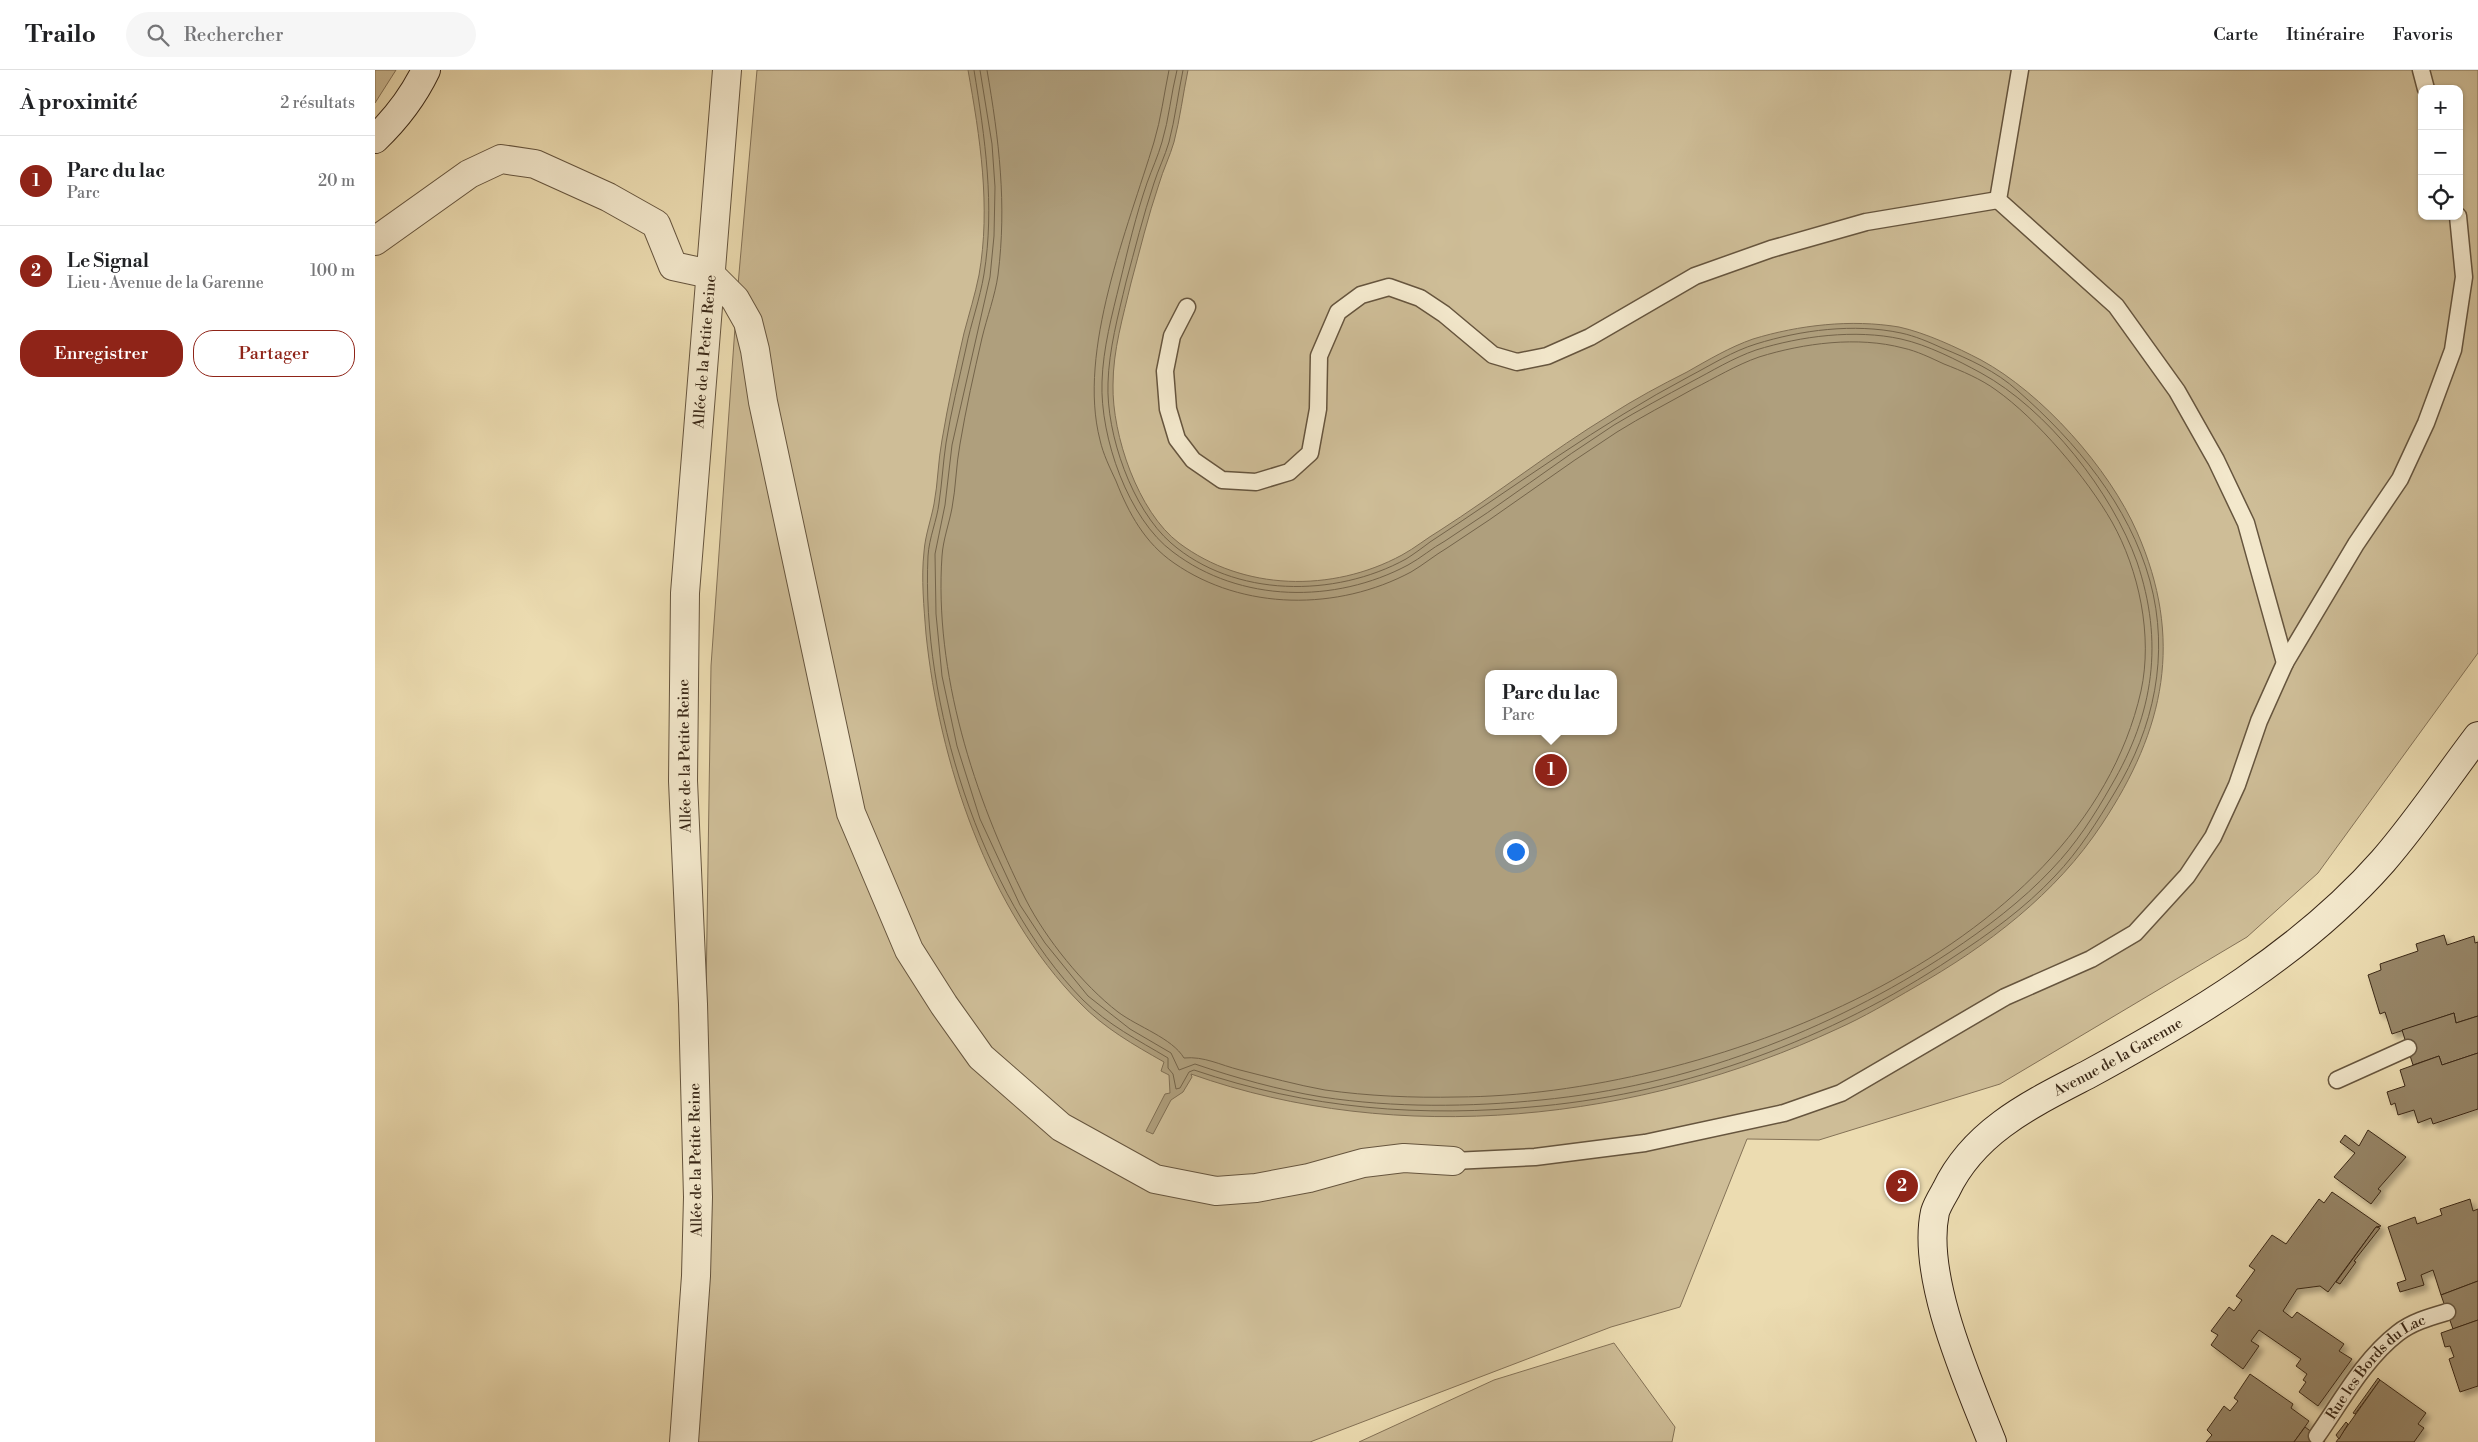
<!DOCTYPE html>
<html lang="fr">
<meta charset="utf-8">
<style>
:root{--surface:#fff;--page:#f6f6f6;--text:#202124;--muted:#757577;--line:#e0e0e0;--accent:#8f2418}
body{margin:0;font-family:"Libre Bodoni",serif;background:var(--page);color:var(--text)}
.controls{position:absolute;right:15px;top:15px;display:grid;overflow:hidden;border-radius:10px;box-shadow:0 1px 4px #0004}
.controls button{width:45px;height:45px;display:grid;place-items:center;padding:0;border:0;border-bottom:1px solid var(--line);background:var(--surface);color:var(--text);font:25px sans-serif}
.you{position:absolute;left:1140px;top:781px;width:18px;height:18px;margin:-12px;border:4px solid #fff;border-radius:50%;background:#1a73e8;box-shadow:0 0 0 8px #1a73e833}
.badge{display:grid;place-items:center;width:32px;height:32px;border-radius:50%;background:var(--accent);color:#fff;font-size:16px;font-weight:700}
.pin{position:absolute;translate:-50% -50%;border:2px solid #fff;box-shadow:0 1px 5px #0006}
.popup{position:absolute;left:1110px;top:600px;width:132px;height:65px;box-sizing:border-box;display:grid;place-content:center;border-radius:10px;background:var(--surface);filter:drop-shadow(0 1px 4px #0005);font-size:16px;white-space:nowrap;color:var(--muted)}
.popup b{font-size:19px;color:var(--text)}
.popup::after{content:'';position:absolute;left:50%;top:100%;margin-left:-10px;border:10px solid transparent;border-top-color:var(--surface)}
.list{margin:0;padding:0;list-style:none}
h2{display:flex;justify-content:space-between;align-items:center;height:65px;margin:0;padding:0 20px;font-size:21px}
h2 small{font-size:16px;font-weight:400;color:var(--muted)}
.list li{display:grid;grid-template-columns:32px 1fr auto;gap:15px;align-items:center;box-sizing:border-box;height:90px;padding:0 20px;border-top:1px solid var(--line)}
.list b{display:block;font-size:19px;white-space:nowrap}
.list p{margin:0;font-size:16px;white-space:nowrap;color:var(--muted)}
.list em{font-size:16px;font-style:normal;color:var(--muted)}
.actions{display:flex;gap:10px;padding:15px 20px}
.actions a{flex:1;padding:11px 0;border:1px solid var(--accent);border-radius:20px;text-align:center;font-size:18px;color:var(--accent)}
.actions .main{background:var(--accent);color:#fff}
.icon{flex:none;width:28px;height:28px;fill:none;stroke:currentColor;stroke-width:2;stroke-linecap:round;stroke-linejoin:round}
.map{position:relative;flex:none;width:2103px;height:1372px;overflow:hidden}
header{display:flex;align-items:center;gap:30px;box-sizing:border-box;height:70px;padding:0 25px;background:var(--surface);border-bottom:1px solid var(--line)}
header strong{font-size:24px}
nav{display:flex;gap:28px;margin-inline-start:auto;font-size:18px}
.search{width:350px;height:45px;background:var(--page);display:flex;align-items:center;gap:12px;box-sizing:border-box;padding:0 18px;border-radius:28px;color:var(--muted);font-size:19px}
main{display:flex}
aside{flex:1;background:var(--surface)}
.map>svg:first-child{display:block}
</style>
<header>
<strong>Trailo</strong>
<div class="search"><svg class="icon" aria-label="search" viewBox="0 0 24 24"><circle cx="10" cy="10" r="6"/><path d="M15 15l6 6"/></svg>Rechercher</div>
<nav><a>Carte</a><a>Itinéraire</a><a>Favoris</a></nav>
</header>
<main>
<aside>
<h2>À proximité<small>2 résultats</small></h2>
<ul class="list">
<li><span class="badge">1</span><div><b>Parc du lac</b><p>Parc</p></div><em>20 m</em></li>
<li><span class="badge">2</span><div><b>Le Signal</b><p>Lieu · Avenue de la Garenne</p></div><em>100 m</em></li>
</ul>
<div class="actions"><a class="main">Enregistrer</a><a>Partager</a></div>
</aside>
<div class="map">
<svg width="2103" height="1372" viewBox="0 0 2103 1372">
<defs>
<filter id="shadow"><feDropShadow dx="4.5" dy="4.5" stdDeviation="2.5" flood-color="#0004"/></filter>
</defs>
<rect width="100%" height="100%" fill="#ecdcb1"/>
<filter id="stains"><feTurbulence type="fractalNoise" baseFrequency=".004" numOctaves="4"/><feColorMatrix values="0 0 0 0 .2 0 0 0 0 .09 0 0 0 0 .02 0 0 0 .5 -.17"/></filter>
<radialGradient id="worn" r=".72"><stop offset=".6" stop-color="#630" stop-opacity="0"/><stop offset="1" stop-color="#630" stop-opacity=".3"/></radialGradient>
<g fill="#cebd97" stroke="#847257" fill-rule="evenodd">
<path d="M0,0H21L0,33Z"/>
<path d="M382,0H2103V583L1943,803L1872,867L1625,1014L1444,1070L1372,1069L1305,1237L1236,1257L935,1372H314L306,982L330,992L336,596L363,215ZM2047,19H2084V146H2047ZM1114,604H1238V661H1114Z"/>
<path d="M1239,1273L1300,1357L1297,1372H984L1119,1310Z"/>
</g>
<path fill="#af9f7d" stroke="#806f54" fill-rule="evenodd" d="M593,0H813C808,24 805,49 799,72C795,86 788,100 784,114C773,146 765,180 756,213C748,247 738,280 738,315C737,365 763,442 804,473C868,521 957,523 1027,485C1040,478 1052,468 1064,461C1122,424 1176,381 1235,345C1260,329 1286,315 1312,302C1333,290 1355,277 1378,269C1424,255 1476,249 1524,257C1551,263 1581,277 1606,290C1667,323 1734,398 1762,462C1809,569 1790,659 1727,754C1681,824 1612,876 1540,917C1514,932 1489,947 1462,959C1265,1051 1024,1078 816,1004L817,1007L808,1022L796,1030L778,1064L771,1061L790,1024L795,1023L794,1005L786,1001L789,992C759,975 729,958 705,933C613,840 564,691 551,564C549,538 546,508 549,482C550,466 556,450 559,434C563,413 563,391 567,370C573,334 581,298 589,263C594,244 600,225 604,205C616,137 605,67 593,0ZM1114,604H1238V661H1114Z"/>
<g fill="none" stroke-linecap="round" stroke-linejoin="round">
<g stroke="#74644a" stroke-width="1">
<path d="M599,0C610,68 620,136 609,204C605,229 596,253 591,278C584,310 576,341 571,373C568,393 567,413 564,433C562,450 554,468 553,486C546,631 605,825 708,930C733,955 763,970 793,988V998L798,1004L801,1019L805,1018L814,1002L819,1000C934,1039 1046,1048 1167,1036C1312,1022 1456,969 1577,888C1614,864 1650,838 1680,806C1704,781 1722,752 1740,722C1779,658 1795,585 1775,511C1754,435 1701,372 1643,321C1621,301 1594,289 1567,278C1554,272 1540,266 1526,263C1479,253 1426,260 1381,274C1358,281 1336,295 1315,306C1224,354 1141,416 1055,472C1047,478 1039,484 1031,489C960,528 859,528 796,473C757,439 731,364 733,313C734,279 743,246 751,212C760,179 768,146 779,113C783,100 790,86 794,72C800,49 803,24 808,0"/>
<path d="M605,0L617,74L620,117L619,166L615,207L577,375L570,435L560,484L561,544L567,606L582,676L605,749L645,835L670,873L713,926L755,959L796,983L804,1000L820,994C861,1008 904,1020 947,1027C1019,1038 1095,1037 1166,1030C1311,1016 1454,962 1575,882C1611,858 1647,831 1677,799C1701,774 1719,746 1736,716C1779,643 1789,572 1762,492C1737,422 1672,339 1606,303C1582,290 1553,275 1526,269C1480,259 1426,266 1381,280C1358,288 1337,301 1316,312C1290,326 1264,340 1239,355C1181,392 1128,434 1070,471C1057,478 1046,488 1033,495C960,534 865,533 798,482C753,449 725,367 727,312C728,278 737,245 745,212C753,179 761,145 772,113C777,99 783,86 787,72C794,49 796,24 802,0"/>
<path d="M612,0C624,70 632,134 623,205C620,226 612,247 607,268C599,303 591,338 585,374C581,395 581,417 577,438C574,454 568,470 567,486C559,602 599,727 651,830C671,869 708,915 743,942C763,957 797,968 809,988C829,986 845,995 865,1000C893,1007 922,1015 950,1020C993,1026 1038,1028 1082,1027C1325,1026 1706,887 1766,621C1778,566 1764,500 1737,452C1712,408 1662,349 1621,320C1606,309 1587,301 1569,294C1556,288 1542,281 1528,278C1483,266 1429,273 1384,287C1361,295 1340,308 1318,319C1293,333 1266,347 1242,362C1184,399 1130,441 1072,478C1060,485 1048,495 1036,502C963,541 868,541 799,493C770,473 754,444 741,411C735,398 728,384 725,370C702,281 753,158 779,72C786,49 789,24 794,0"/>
</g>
</g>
<g fill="#978667" stroke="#3a2817" filter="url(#shadow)">
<path d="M2069,865L2072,875L2099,866L2100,873L2103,872V946L2081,953L2079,943L2017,964L2010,942L2005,944L1993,905L2006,900L2005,894L2043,881L2041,874Z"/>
<path d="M2079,943L2081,953L2103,946V983L2067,995L2064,986L2038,995L2027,960Z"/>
<path d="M2103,983V1039L2058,1054L2056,1048L2043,1053L2039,1040L2023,1045L2020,1033L2016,1035L2012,1022L2030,1016L2025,1000L2064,986L2067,995Z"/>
<path d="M1993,1060L2031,1087L2003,1119L2006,1121L1996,1134L1959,1107L1980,1083L1965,1072L1970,1065L1984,1076Z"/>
<path d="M1957,1122L2006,1156L2001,1157L1953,1222L1945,1216L1922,1219L1908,1241L1917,1248L1922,1242L1969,1274L1964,1281L1977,1289L1943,1336L1924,1322L1931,1312L1928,1310L1932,1304L1921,1296L1926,1289L1884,1260L1876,1271L1884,1276L1868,1299L1836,1275L1843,1265L1836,1261L1854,1237L1859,1241L1867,1230L1861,1226L1880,1200L1874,1196L1897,1165L1911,1174L1944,1129L1949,1133Z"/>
<path d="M2095,1129L2098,1141L2103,1139V1211L2066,1225L2058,1200L2046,1205L2049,1215L2025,1222L2022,1213L2031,1210L2013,1157L2040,1147L2042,1154L2067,1145L2065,1139Z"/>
<path d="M2001,1157L2005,1158L1979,1191L1981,1192L1965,1214L1961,1212Z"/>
<path d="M2103,1211V1250L2078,1259L2066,1225Z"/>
<path d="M2103,1250V1316L2085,1322L2074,1289L2079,1287L2075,1276L2070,1277L2066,1263Z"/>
<path d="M1875,1304L1918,1334L1916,1338L1934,1351L1919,1372H1831L1837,1365L1832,1360L1849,1336L1855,1341L1863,1331L1859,1328Z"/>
<path d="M2003,1308L2005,1310L1980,1344L1978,1343Z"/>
<path d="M2005,1310L2051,1343L2043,1354L2049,1358L2039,1372H1961Z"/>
<path d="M1971,1352L1973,1354L1964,1369L1961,1365Z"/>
<path d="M1930,1357L1950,1372H1919Z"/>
</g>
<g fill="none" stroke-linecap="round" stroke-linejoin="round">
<g stroke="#66553e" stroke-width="19">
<g id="lane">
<path d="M1645,0L1623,130L1741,236L1802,321L1841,390L1871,453L1910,593"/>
<path d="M2046,0L2051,19"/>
<path d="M812,237L797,266L790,301L793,339L802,369L818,390L847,410L881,412L914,402L935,383L943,339L944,286L963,242L986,225L1014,217L1045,228L1069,244L1118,285L1142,292L1172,286L1215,267L1320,206L1396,179L1491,152L1623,130"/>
<path d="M1962,1010L2033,978"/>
<path d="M1078,1091L1160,1087L1270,1073L1409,1043L1466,1023L1630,927L1716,889L1760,863L1812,806L1838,767L1862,715L1884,651L1910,593L1981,474L2025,409L2051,353L2078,280L2089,207L2083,146"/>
<path id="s1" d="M1942,1366C1966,1332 1989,1289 2023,1263C2037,1252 2055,1247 2072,1242"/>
</g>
</g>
<g stroke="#66553e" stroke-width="30">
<g id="street">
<path d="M0,171L94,104L126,89L160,94L233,127L281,154L298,196L335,204L360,229L373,252L380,280L388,332L476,743L534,880L569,935L606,987L686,1057L780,1109L841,1121L881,1118L934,1108L988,1093L1029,1088L1078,1091"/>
<path id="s2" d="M309,1372L321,1206L323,1127L318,934L308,711L310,523L352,0"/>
</g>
</g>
<g stroke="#3a2817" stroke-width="30">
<g id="secondary">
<path d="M0,69C22,48 38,27 51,0"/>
<path id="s3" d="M1617,1372C1593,1311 1546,1207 1560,1142C1562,1135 1567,1127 1571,1120C1599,1061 1656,1034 1712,1005C1817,948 1928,882 2008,791C2042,752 2071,708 2103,666"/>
</g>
</g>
<use href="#lane" stroke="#f3e8cc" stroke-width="16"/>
<use href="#street" stroke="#f3e8cc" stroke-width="28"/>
<use href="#secondary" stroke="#f3e8cc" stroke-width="28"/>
</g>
<g text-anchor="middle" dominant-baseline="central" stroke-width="4" stroke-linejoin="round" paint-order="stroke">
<g font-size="15" fill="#3a2817" stroke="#f3e8cc">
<text stroke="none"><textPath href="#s2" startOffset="1092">Allée de la Petite Reine</textPath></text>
<text transform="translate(310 686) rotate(-91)">Allée de la Petite Reine</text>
<text stroke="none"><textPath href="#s3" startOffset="486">Avenue de la Garenne</textPath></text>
<text transform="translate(321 1090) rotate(-91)">Allée de la Petite Reine</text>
<text stroke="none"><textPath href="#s1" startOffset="92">Rue les Bords du Lac</textPath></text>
</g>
</g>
<rect width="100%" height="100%" filter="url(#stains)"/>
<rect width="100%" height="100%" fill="url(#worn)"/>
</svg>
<div class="controls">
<button>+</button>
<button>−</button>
<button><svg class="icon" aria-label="locate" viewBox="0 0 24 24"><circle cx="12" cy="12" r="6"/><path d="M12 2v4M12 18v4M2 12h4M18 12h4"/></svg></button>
</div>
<div class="you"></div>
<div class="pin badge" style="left:1176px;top:700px">1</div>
<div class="popup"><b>Parc du lac</b>Parc</div>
<div class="pin badge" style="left:1527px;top:1116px">2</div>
</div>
</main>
